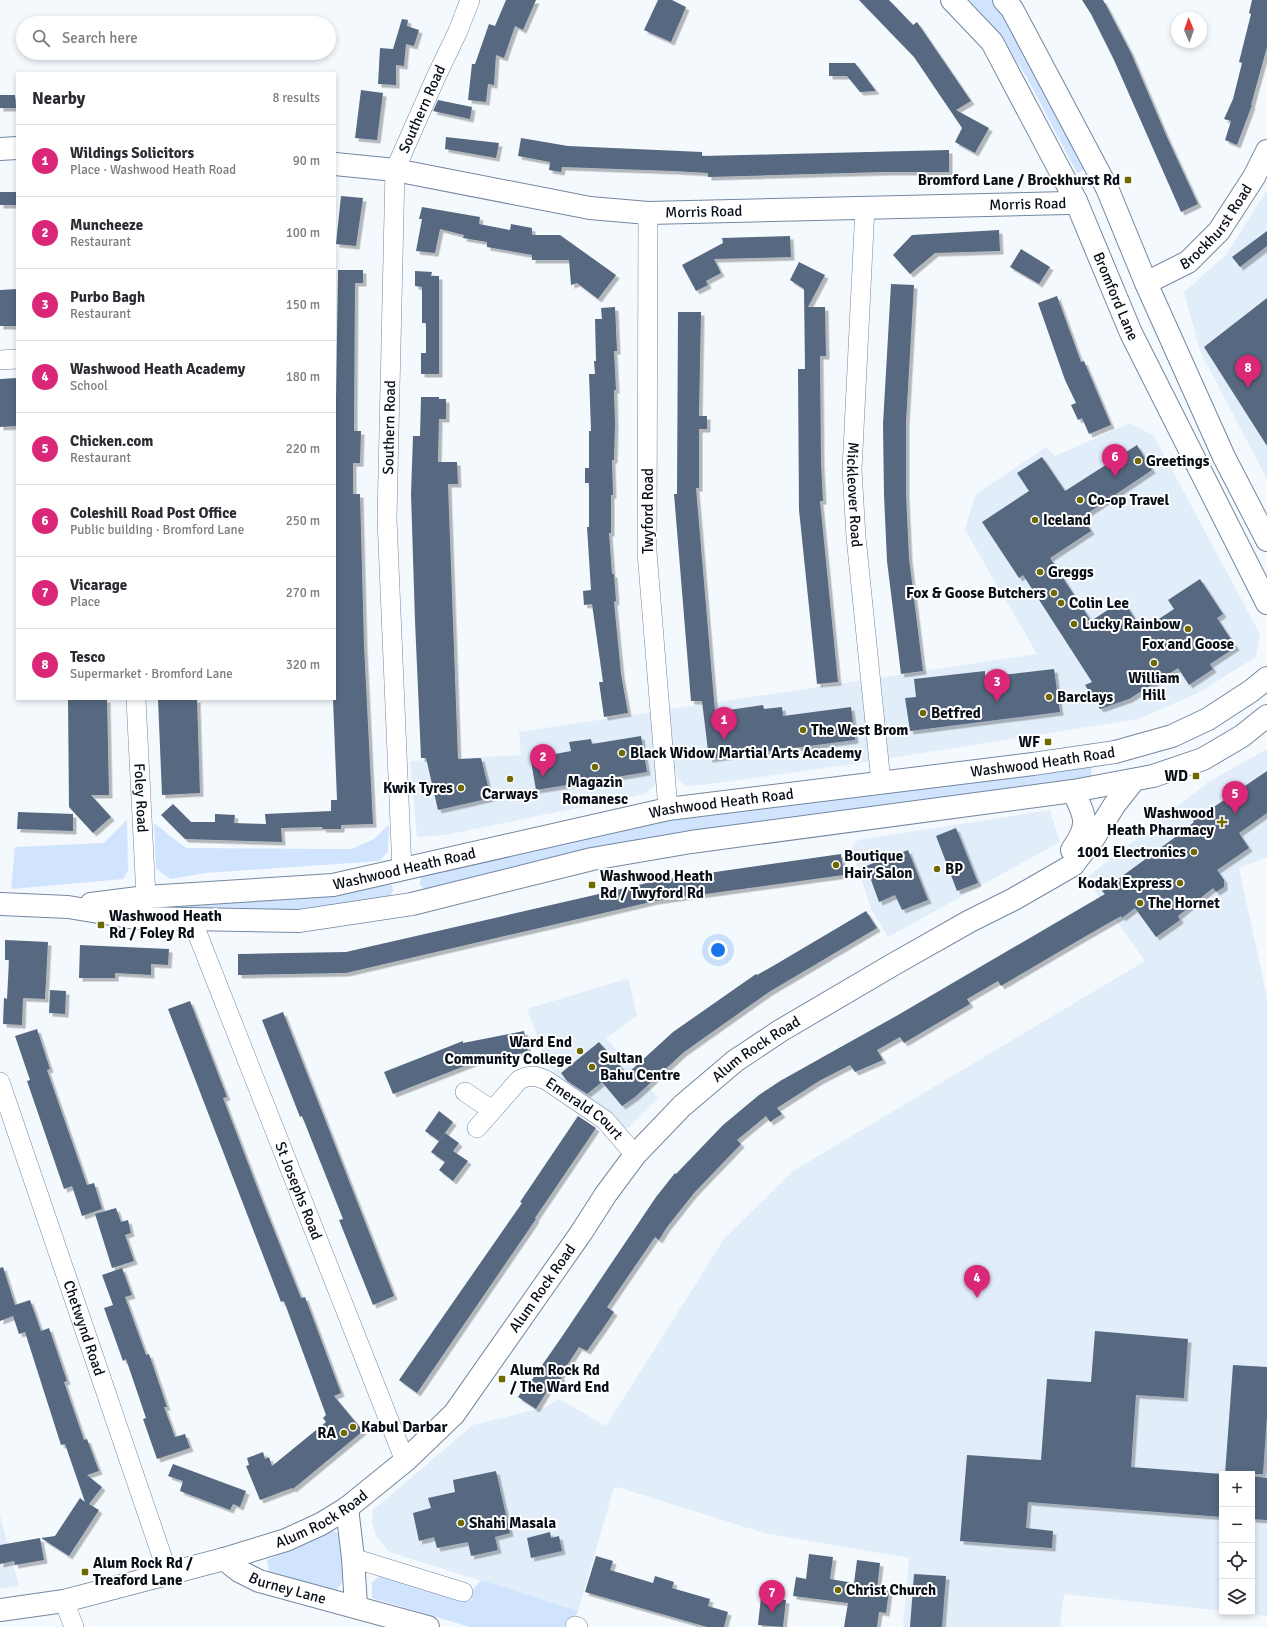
<!DOCTYPE html>
<meta charset="utf-8">
<style>
:root{--surface:#fff;--page:#f7f7f7;--text:#2b2b33;--muted:#7c7c81;--line:#e1e1e2;--accent:#db2777}
body{margin:0;font-family:Signika,sans-serif;background:var(--page);color:var(--text)}
.controls{position:absolute;right:12px;bottom:12px;display:grid;overflow:hidden;border-radius:0px;box-shadow:0 2px 6px #0003}
.controls button{width:36px;height:36px;display:grid;place-items:center;padding:0;border:0;border-bottom:1px solid var(--line);background:var(--surface);color:var(--text);font:20px sans-serif}
.compass{position:absolute;left:1171px;top:12px;width:36px;height:36px;border-radius:50%;background:var(--surface);box-shadow:0 2px 6px #0003;rotate:358deg}
.you{position:absolute;left:718px;top:950px;width:14px;height:14px;margin:-10px;border:3px solid #fff;border-radius:50%;background:#1a73e8;box-shadow:0 0 0 6px #1a73e833}
.badge{display:grid;place-items:center;width:26px;height:26px;border-radius:50%;background:var(--accent);color:#fff;font-size:13px;font-weight:700}
.pin{position:absolute;translate:-50% -33px;filter:drop-shadow(0 1px 2px #0008)}
.pin::after{content:'';position:absolute;top:21px;width:14px;height:12px;background:inherit;clip-path:polygon(0 0,100% 0,50% 100%)}
.list{margin:0;padding:0;list-style:none}
h2{display:flex;justify-content:space-between;align-items:center;height:52px;margin:0;padding:0 16px;font-size:17px}
h2 small{font-size:13px;font-weight:400;color:var(--muted)}
.list li{display:grid;grid-template-columns:26px 1fr auto;gap:12px;align-items:center;box-sizing:border-box;height:72px;padding:0 16px;border-top:1px solid var(--line)}
.list b{display:block;font-size:15px;white-space:nowrap}
.list p{margin:0;font-size:13px;white-space:nowrap;color:var(--muted)}
.list em{font-size:13px;font-style:normal;color:var(--muted)}
.icon{flex:none;width:22px;height:22px;fill:none;stroke:currentColor;stroke-width:2;stroke-linecap:round;stroke-linejoin:round}
.map{position:relative;flex:none;width:1267px;height:1627px;overflow:hidden}
.search{position:absolute;background:var(--surface);box-shadow:0 2px 6px #0003;left:16px;top:16px;width:320px;height:44px;display:flex;align-items:center;gap:10px;box-sizing:border-box;padding:0 14px;border-radius:22px;color:var(--muted);font-size:15px}
.panel{position:absolute;background:var(--surface);box-shadow:0 2px 6px #0003;left:16px;top:72px;width:320px;height:628px;border-radius:0px}
.map>svg:first-child{display:block}
</style>
<div class="map">
<svg width="1267" height="1627" viewBox="0 0 1267 1627">
<defs>
<filter id="shadow"><feDropShadow dx="3.5" dy="3.5" stdDeviation="0" flood-color="#0004"/></filter>
</defs>
<rect width="100%" height="100%" fill="#f4f9fe"/>
<g fill="#e2edfa">
<path d="M1267,190V479L1200,351L1184,292L1226,255Z"/>
<path d="M1130,423L1154,436L1260,634L1256,657L1198,693L1138,719L846,765L702,785L686,786L677,779L672,754L657,784L644,794L446,835L417,837L410,761L521,755L519,732L1037,654L965,530L975,495L1046,447L1055,456Z"/>
<path d="M1267,749V857L1239,868L1267,997V1616L1229,1612H1252V1474H1222V1611L1064,1594L1060,1627H903L909,1558L764,1533L617,1487L614,1488L578,1611L389,1552L376,1536L372,1522L373,1510L473,1425L546,1407L559,1399L606,1426L724,1239L793,1171L1145,961L1086,878L1207,783Z"/>
<path d="M1050,810L1060,842L888,937L872,911L851,849L858,840Z"/>
<path d="M626,979L629,981L637,1016L606,1038L658,1098L621,1135L559,1078L548,1065L527,1009Z"/>
<path d="M0,1515L19,1586L0,1589Z"/>
</g>
<g fill="#d1e4fd">
<path d="M969,0H996L1089,167L1077,173L1026,76L996,30Z"/>
<path d="M1092,765L1091,777L652,837L424,889L420,885L421,876L667,816Z"/>
<path d="M127,820L128,871L123,879L11,889L15,847L104,843Z"/>
<path d="M154,823L186,848L352,849L374,839L389,824L388,851L380,861L205,873L170,879L156,868Z"/>
<path d="M385,884L392,885L393,890L390,897L264,914L160,915V905Z"/>
<path d="M333,1530L341,1537L344,1579L337,1590L277,1579L269,1572L267,1560Z"/>
<path d="M379,1576L463,1601L481,1580L578,1611L571,1627H470L372,1598V1583Z"/>
</g>
<g fill="#566980" filter="url(#shadow)">
<path d="M506,0H536L523,30L515,26L504,58L496,55L494,85L488,84L486,102L468,100L472,64H475L489,24L495,26Z"/>
<path d="M658,0H672L686,7L671,42L644,30Z"/>
<path d="M859,0H889L913,25L917,22L971,101L956,110L989,128L975,153L955,142L962,128L914,57Z"/>
<path d="M1082,0H1103L1106,5L1131,53L1166,135L1198,204L1181,212L1114,60L1091,14Z"/>
<path d="M1252,0H1267V47L1251,105H1252L1237,145L1225,140L1231,121L1224,119L1233,99L1242,63L1239,62L1251,14L1249,13Z"/>
<path d="M402,19L408,20L407,26L419,30L414,46L406,44L404,66L396,65V85L378,84L380,48L393,49Z"/>
<path d="M829,63H855L876,91L860,92L847,76H829Z"/>
<path d="M361,90L383,93L377,140L355,138Z"/>
<path d="M0,95H15L16,108H0Z"/>
<path d="M438,100L472,107L470,119L433,111Z"/>
<path d="M446,137L499,143L496,158L445,149Z"/>
<path d="M521,138L568,146L702,152V156L949,150V172H885L708,177V173L673,171L562,167L561,172L549,170L550,162L518,156Z"/>
<rect x="0" y="192" width="17" height="13"/>
<path d="M341,196L363,198L356,246L336,244Z"/>
<path d="M422,207L480,217L479,224L510,230L511,224L532,228V235H560L616,275L598,299L577,283L571,285L569,260H532V255L487,247V242L463,238L464,235L440,229L435,253L416,251L422,219H419Z"/>
<path d="M999,230L1000,251L935,253L910,274L893,255L912,235Z"/>
<path d="M1267,231V246L1240,267L1232,257Z"/>
<path d="M790,236L791,257L714,259L721,273L706,281L708,285L696,291L682,265L723,243L722,238Z"/>
<path d="M1021,249L1050,267L1039,284L1010,267Z"/>
<path d="M799,262L825,275L808,307H825L826,356H820L821,463L823,501H820L838,682L817,684L799,510L798,369H805L804,289L790,280Z"/>
<path d="M338,270H363V283H355L354,431H361L360,463H353V494H360L364,645L373,824L341,825V829H323L322,827L281,828L282,842L185,839L161,815L173,804L191,822H215V814L235,815L234,823L266,824L265,814L331,811V800H337L333,699H335V466Z"/>
<path d="M415,271L432,272L431,276H439V374H421V353H426V323H422V287L415,286Z"/>
<path d="M891,284L914,285L906,422V494L909,558L923,671L901,674L887,561L884,495L883,424Z"/>
<path d="M17,289V326H0V290Z"/>
<path d="M1057,296L1081,362L1084,361L1111,425L1089,434L1082,418L1078,420L1071,405L1076,403L1065,380L1038,303Z"/>
<path d="M1267,298V446L1204,347Z"/>
<path d="M615,307L617,351H614L616,390H614L615,424L614,460H612L613,495H611V533H609L612,574H614L616,601L614,602L621,674L628,713L604,717L599,682H603L592,604L584,605L583,591L591,590L587,527H589V483H585V468H589V431H591L589,374H595L594,361H596L595,319H602L601,308Z"/>
<path d="M678,312H701L699,416H707V429H699V488H696L715,712L763,705L764,709L782,707L783,716L851,707L855,740L709,759L702,701H691L674,494H677Z"/>
<path d="M17,378V426L0,427V379Z"/>
<path d="M421,397H439V399H446V419H439L438,462H457L458,484H448L458,759L481,758L491,798L438,810L426,758H421L415,621L411,494L413,436H420Z"/>
<path d="M1137,445L1152,470L1082,517L1091,531L1050,558L1091,621L1123,600L1142,630L1174,609L1168,600L1200,579L1223,614L1217,618L1236,647L1210,664L1213,669L1189,685L1178,668L1129,699L1100,709L1085,685L1092,682L1023,575L1019,578L982,522L1029,491L1017,473L1042,457L1065,491Z"/>
<path d="M1054,669L1060,712L910,731L905,698L916,697L914,679L985,671V677Z"/>
<path d="M68,699H107L109,795H91L111,817L93,833L69,807Z"/>
<path d="M158,699H197L200,793L162,795Z"/>
<path d="M641,736L647,772L536,790L531,761L539,760V757L571,751L569,742L591,739L592,744Z"/>
<path d="M1267,771V813L1239,833L1249,848L1217,870L1224,880V887L1216,892L1213,888L1178,916L1180,920L1156,937L1135,908L1122,918L1121,916L1086,936L1001,986L998,981L967,999L970,1004L904,1043L900,1037L877,1050L883,1060L855,1072L850,1065L819,1081L777,1108L782,1114L770,1122L766,1116L737,1140L741,1144L694,1193L667,1227L659,1240L655,1237L607,1307L614,1312L606,1324L587,1351L579,1347L560,1376L562,1377L553,1390L549,1388L536,1409L518,1397L527,1383L529,1384L561,1338L656,1197L675,1173L676,1174L723,1125L759,1095L780,1081L898,1015L1105,894L1102,891L1174,838L1194,822L1193,821Z"/>
<path d="M18,812L73,814V831L17,829Z"/>
<path d="M956,828L978,883L957,891L936,836Z"/>
<path d="M908,850L928,900L902,910L895,895L879,902L866,866Z"/>
<path d="M841,854L844,875L655,901L346,973L238,975V954L346,952L660,880Z"/>
<path d="M866,911L877,928L769,992L684,1052L635,1097L622,1106L602,1082L587,1094L567,1081L561,1073L599,1042L627,1074L673,1032L756,974L757,975L773,966Z"/>
<path d="M5,940L48,942L45,999L23,998L22,1025L3,1024L4,998L7,999L9,960H5Z"/>
<path d="M80,945L169,949L168,965L151,964V975L115,973V978H79Z"/>
<path d="M50,990L66,991L65,1014L49,1013Z"/>
<path d="M190,1001L227,1097L223,1098L262,1200L301,1298L305,1297L341,1393L334,1396L363,1431L293,1489L292,1488L260,1500L246,1466L249,1465L247,1458L263,1452L265,1459L269,1457L272,1466L326,1422L323,1418L326,1415L284,1301L281,1302L168,1009Z"/>
<path d="M283,1012L394,1296L373,1305L339,1220L343,1219L302,1116L300,1117L262,1020Z"/>
<path d="M37,1029L50,1069L47,1070L87,1185L94,1183L102,1209L82,1216L72,1186L64,1189L27,1081L30,1080L15,1036Z"/>
<path d="M524,1031L528,1052L475,1062L393,1094L384,1072L463,1041V1043Z"/>
<path d="M439,1111L453,1122L439,1141L425,1131Z"/>
<path d="M578,1116L596,1128L535,1218L536,1219L417,1393L399,1380L522,1203L520,1202Z"/>
<path d="M445,1133L459,1143L453,1151L468,1161L453,1181L439,1170L445,1162L431,1152Z"/>
<path d="M116,1208L121,1222L128,1220L131,1233L125,1235L134,1261L112,1268L95,1214Z"/>
<path d="M3,1267L15,1305L30,1300L41,1331L49,1328L67,1381L64,1382L84,1440L87,1439L99,1471L87,1475L102,1487L89,1504L99,1510L69,1556L41,1538L55,1536L80,1498L85,1502L65,1444L61,1445L25,1332L19,1334L13,1316L0,1321V1268Z"/>
<path d="M122,1268L132,1295L125,1297L146,1355L149,1354L167,1407H164L175,1437L185,1434L190,1448L157,1459L143,1419L146,1418L126,1359L123,1361L104,1308L113,1305L102,1275Z"/>
<path d="M1095,1331L1188,1339L1184,1398L1136,1395L1131,1467L1222,1474V1517L1028,1502L1026,1528L1053,1531L1052,1548L960,1541L967,1455L1041,1460L1047,1379L1091,1382Z"/>
<path d="M1233,1365L1267,1367V1416L1263,1474H1225Z"/>
<path d="M173,1464L246,1491L240,1507L233,1504L230,1510L180,1491L183,1481L168,1476Z"/>
<path d="M496,1471L510,1533L495,1537L498,1550L471,1556L468,1542L437,1548L434,1537L419,1541L413,1513L431,1508L428,1498L455,1492L453,1480Z"/>
<path d="M1252,1476L1267,1478V1520L1252,1519Z"/>
<path d="M550,1532L551,1538L559,1536L562,1551L531,1558L527,1538Z"/>
<path d="M40,1538L44,1560L15,1565L14,1561L0,1564V1545Z"/>
<path d="M809,1554L833,1557L830,1579L854,1583L857,1560L880,1563L877,1589L889,1591L886,1613L879,1612L877,1627H844L848,1603L793,1596L796,1577L806,1579Z"/>
<path d="M596,1556L613,1561L610,1570L653,1583L655,1576L674,1582L672,1588L710,1599L708,1606L728,1612L724,1627H707L585,1592Z"/>
<path d="M914,1574L946,1576L942,1627H910Z"/>
<path d="M761,1597L786,1600L783,1627L758,1625Z"/>
</g>
<g fill="none" stroke-linecap="round" stroke-linejoin="round">
<g stroke="#7487a0" stroke-width="20">
<g id="minor">
<path id="s1" d="M865,207L852,470L856,537L881,782"/>
<path d="M648,213L647,552L668,809"/>
<path d="M0,360L17,359"/>
<path id="s2" d="M136,699L146,897"/>
<path id="s3" d="M402,870L387,519L395,170L436,77L458,31L470,0"/>
<path id="s4" d="M192,920L405,1461"/>
<path id="s5" d="M0,1082L168,1574"/>
<path d="M465,1092L492,1110"/>
<path id="s6" d="M477,1128L519,1080L526,1077L535,1076L546,1080L605,1120L635,1155"/>
<path d="M353,1558L463,1592"/>
<path d="M64,1601L74,1627"/>
<path d="M575,1626L578,1627"/>
</g>
</g>
<g stroke="#7487a0" stroke-width="24">
<g id="tertiary">
<path d="M0,149L17,148"/>
<path id="s7" d="M335,164L395,170L590,208L648,213L1068,203L1076,201"/>
<path id="s8" d="M1146,283L1188,262L1219,231L1254,177L1267,151"/>
<path d="M1072,850C1090,824 1086,818 1073,791"/>
<path d="M347,1508L353,1558L356,1606"/>
<path id="s9" d="M224,1559L239,1571L259,1581L428,1627"/>
<path id="s10" d="M0,1610L64,1601L224,1559L286,1540L321,1524L347,1508L405,1461L454,1414L581,1233L606,1194L635,1155L682,1106L735,1061L780,1031L894,964L970,921L1014,899L1073,865L1095,836L1115,804L1134,780"/>
</g>
</g>
<g stroke="#7487a0" stroke-width="24">
<g id="secondary">
<path d="M0,904L68,907L135,918L299,921L412,904L592,859L691,842L1073,791L1153,776L1203,759L1242,736L1267,716"/>
<path id="s11" d="M91,904L146,897L333,885L668,809L1033,764L1115,752L1172,736L1208,719L1251,691L1267,678"/>
</g>
</g>
<g stroke="#7487a0" stroke-width="24">
<g id="primary">
<path id="s12" d="M952,0L992,42L1076,201L1131,333L1267,603"/>
<path d="M1004,0L1012,9L1107,188L1146,283L1224,457L1267,540"/>
</g>
</g>
<use href="#minor" stroke="#fff" stroke-width="19"/>
<use href="#tertiary" stroke="#fff" stroke-width="22"/>
<use href="#secondary" stroke="#fff" stroke-width="22"/>
<use href="#primary" stroke="#fff" stroke-width="22"/>
</g>
<g fill="#706800" stroke="#fff" stroke-width="1.5">
<rect x="1124" y="176" width="8" height="8" rx="2"/>
<circle cx="1138" cy="461" r="4"/>
<circle cx="1080" cy="500" r="4"/>
<circle cx="1035" cy="520" r="4"/>
<circle cx="1040" cy="572" r="4"/>
<circle cx="1054" cy="593" r="4"/>
<circle cx="1061" cy="603" r="4"/>
<circle cx="1074" cy="624" r="4"/>
<circle cx="1188" cy="629" r="4"/>
<circle cx="1154" cy="663" r="4"/>
<circle cx="1049" cy="697" r="4"/>
<circle cx="923" cy="713" r="4"/>
<circle cx="803" cy="730" r="4"/>
<rect x="1044" y="738" width="8" height="8" rx="2"/>
<circle cx="622" cy="753" r="4"/>
<circle cx="595" cy="767" r="4"/>
<rect x="1192" y="772" width="8" height="8" rx="2"/>
<circle cx="510" cy="779" r="4"/>
<circle cx="461" cy="788" r="4"/>
<path d="M1220 816h4v4h4v4h-4v4h-4v-4h-4v-4h4z"/>
<circle cx="1194" cy="852" r="4"/>
<circle cx="836" cy="865" r="4"/>
<circle cx="937" cy="869" r="4"/>
<circle cx="1180" cy="883" r="4"/>
<rect x="588" y="881" width="8" height="8" rx="2"/>
<circle cx="1140" cy="903" r="4"/>
<rect x="97" y="921" width="8" height="8" rx="2"/>
<circle cx="580" cy="1051" r="4"/>
<circle cx="592" cy="1067" r="4"/>
<rect x="498" y="1375" width="8" height="8" rx="2"/>
<circle cx="353" cy="1427" r="4"/>
<circle cx="344" cy="1433" r="4"/>
<circle cx="461" cy="1523" r="4"/>
<rect x="81" y="1568" width="8" height="8" rx="2"/>
<circle cx="838" cy="1590" r="4"/>
</g>
<g text-anchor="middle" dominant-baseline="central" stroke-width="4" stroke-linejoin="round" paint-order="stroke">
<g font-size="15" fill="#080f18" stroke="#fff">
<text stroke="none"><textPath href="#s3" startOffset="767">Southern Road</textPath></text>
<text stroke="none"><textPath href="#s7" startOffset="697">Morris Road</textPath></text>
<text stroke="none"><textPath href="#s7" startOffset="373">Morris Road</textPath></text>
<text stroke="none"><textPath href="#s8" startOffset="92">Brockhurst Road</textPath></text>
<text stroke="none"><textPath href="#s12" startOffset="341">Bromford Lane</textPath></text>
<text stroke="none"><textPath href="#s3" startOffset="443">Southern Road</textPath></text>
<text stroke="none"><textPath href="#s1" startOffset="288">Mickleover Road</textPath></text>
<text transform="translate(648 511) rotate(-90)">Twyford Road</text>
<text stroke="none"><textPath href="#s11" startOffset="964">Washwood Heath Road</textPath></text>
<text stroke="none"><textPath href="#s2" startOffset="99">Foley Road</textPath></text>
<text stroke="none"><textPath href="#s11" startOffset="640">Washwood Heath Road</textPath></text>
<text stroke="none"><textPath href="#s11" startOffset="316">Washwood Heath Road</textPath></text>
<text stroke="none"><textPath href="#s10" startOffset="984">Alum Rock Road</textPath></text>
<text stroke="none"><textPath href="#s6" startOffset="140">Emerald Court</textPath></text>
<text stroke="none"><textPath href="#s4" startOffset="291">St Josephs Road</textPath></text>
<text stroke="none"><textPath href="#s10" startOffset="660">Alum Rock Road</textPath></text>
<text stroke="none"><textPath href="#s5" startOffset="260">Chetwynd Road</textPath></text>
<text stroke="none"><textPath href="#s10" startOffset="336">Alum Rock Road</textPath></text>
<text stroke="none"><textPath href="#s9" startOffset="71">Burney Lane</textPath></text>
</g>
<g font-size="15" font-weight="bold" fill="#080f18" stroke="#fff" text-anchor="start">
<text x="1120" y="180" text-anchor="end">Bromford Lane / Brockhurst Rd</text>
<text x="1146" y="461">Greetings</text>
<text x="1088" y="500">Co-op Travel</text>
<text x="1043" y="520">Iceland</text>
<text x="1048" y="572">Greggs</text>
<text x="1046" y="593" text-anchor="end">Fox &amp; Goose Butchers</text>
<text x="1069" y="603">Colin Lee</text>
<text x="1082" y="624">Lucky Rainbow</text>
<text x="1188" y="644" text-anchor="middle">Fox and Goose</text>
<text x="1154" y="678" text-anchor="middle">William<tspan x="1154" dy="17">Hill</tspan></text>
<text x="1057" y="697">Barclays</text>
<text x="931" y="713">Betfred</text>
<text x="811" y="730">The West Brom</text>
<text x="1040" y="742" text-anchor="end">WF</text>
<text x="630" y="753">Black Widow Martial Arts Academy</text>
<text x="1188" y="776" text-anchor="end">WD</text>
<text x="595" y="782" text-anchor="middle">Magazin<tspan x="595" dy="17">Romanesc</tspan></text>
<text x="453" y="788" text-anchor="end">Kwik Tyres</text>
<text x="510" y="794" text-anchor="middle">Carways</text>
<text x="1214" y="813" text-anchor="end">Washwood<tspan x="1214" dy="17">Heath Pharmacy</tspan></text>
<text x="1186" y="852" text-anchor="end">1001 Electronics</text>
<text x="844" y="856">Boutique<tspan x="844" dy="17">Hair Salon</tspan></text>
<text x="945" y="869">BP</text>
<text x="600" y="876">Washwood Heath<tspan x="600" dy="17">Rd / Twyford Rd</tspan></text>
<text x="1172" y="883" text-anchor="end">Kodak Express</text>
<text x="1148" y="903">The Hornet</text>
<text x="109" y="916">Washwood Heath<tspan x="109" dy="17">Rd / Foley Rd</tspan></text>
<text x="572" y="1042" text-anchor="end">Ward End<tspan x="572" dy="17">Community College</tspan></text>
<text x="600" y="1058">Sultan<tspan x="600" dy="17">Bahu Centre</tspan></text>
<text x="510" y="1370">Alum Rock Rd<tspan x="510" dy="17">/ The Ward End</tspan></text>
<text x="361" y="1427">Kabul Darbar</text>
<text x="336" y="1433" text-anchor="end">RA</text>
<text x="469" y="1523">Shahi Masala</text>
<text x="93" y="1563">Alum Rock Rd /<tspan x="93" dy="17">Treaford Lane</tspan></text>
<text x="846" y="1590">Christ Church</text>
</g>
</g>
</svg>
<div class="controls">
<button>+</button>
<button>−</button>
<button><svg class="icon" aria-label="locate" viewBox="0 0 24 24"><circle cx="12" cy="12" r="6"/><path d="M12 2v4M12 18v4M2 12h4M18 12h4"/></svg></button>
<button><svg class="icon" aria-label="layers" viewBox="0 0 24 24"><path d="M12 4l9 5-9 5-9-5zM3 14l9 5 9-5"/></svg></button>
</div>
<svg class="compass" viewBox="-18 -18 36 36"><path d="M0-13l5 13h-10z" fill="#e53935"/><path d="M0 13l5-13h-10z" fill="#7c7c81"/></svg>
<div class="you"></div>
<div class="pin badge" style="left:724px;top:740px">1</div>
<div class="pin badge" style="left:543px;top:777px">2</div>
<div class="pin badge" style="left:997px;top:702px">3</div>
<div class="pin badge" style="left:977px;top:1298px">4</div>
<div class="pin badge" style="left:1235px;top:814px">5</div>
<div class="pin badge" style="left:1115px;top:477px">6</div>
<div class="pin badge" style="left:772px;top:1613px">7</div>
<div class="pin badge" style="left:1248px;top:388px">8</div>
<div class="search"><svg class="icon" aria-label="search" viewBox="0 0 24 24"><circle cx="10" cy="10" r="6"/><path d="M15 15l6 6"/></svg>Search here</div>
<section class="panel">
<h2>Nearby<small>8 results</small></h2>
<ul class="list">
<li><span class="badge">1</span><div><b>Wildings Solicitors</b><p>Place · Washwood Heath Road</p></div><em>90 m</em></li>
<li><span class="badge">2</span><div><b>Muncheeze</b><p>Restaurant</p></div><em>100 m</em></li>
<li><span class="badge">3</span><div><b>Purbo Bagh</b><p>Restaurant</p></div><em>150 m</em></li>
<li><span class="badge">4</span><div><b>Washwood Heath Academy</b><p>School</p></div><em>180 m</em></li>
<li><span class="badge">5</span><div><b>Chicken.com</b><p>Restaurant</p></div><em>220 m</em></li>
<li><span class="badge">6</span><div><b>Coleshill Road Post Office</b><p>Public building · Bromford Lane</p></div><em>250 m</em></li>
<li><span class="badge">7</span><div><b>Vicarage</b><p>Place</p></div><em>270 m</em></li>
<li><span class="badge">8</span><div><b>Tesco</b><p>Supermarket · Bromford Lane</p></div><em>320 m</em></li>
</ul>
</section>
</div>
